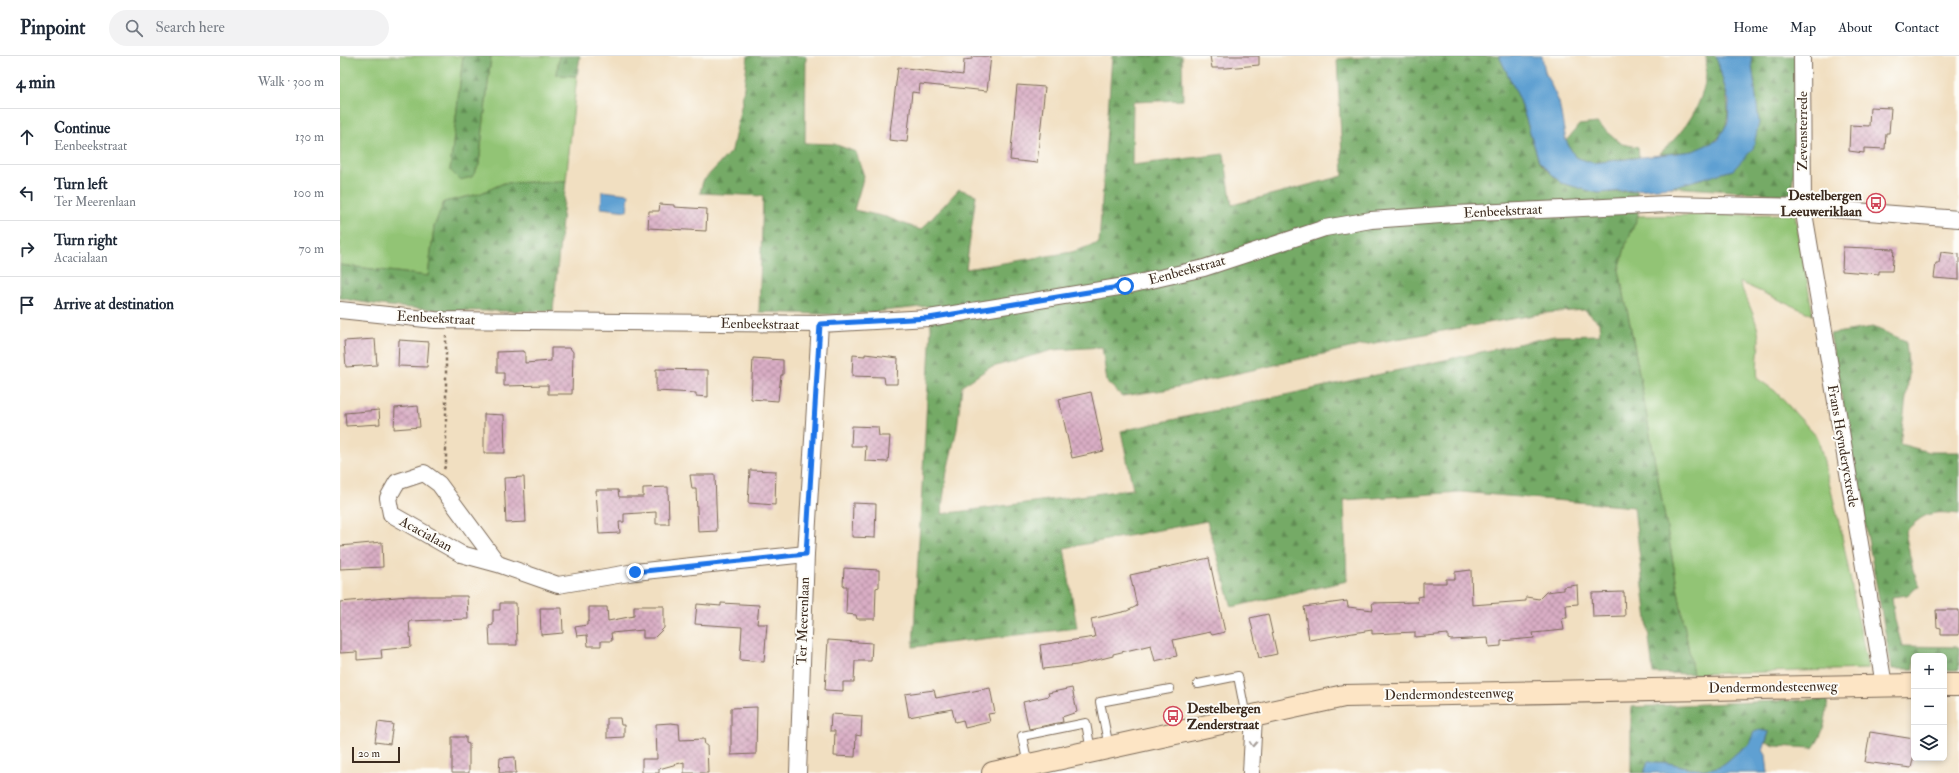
<!DOCTYPE html>
<meta charset="utf-8">
<style>
:root{--surface:#fff;--page:#f2f2f3;--text:#1f2937;--muted:#747a83;--line:#e0e1e3}
body{margin:0;font-family:"IM FELL Double Pica",serif;background:var(--page);color:var(--text)}
.controls{position:absolute;right:12px;bottom:12px;display:grid;overflow:hidden;border-radius:6px;box-shadow:0 2px 6px #0003}
.controls button{width:36px;height:36px;display:grid;place-items:center;padding:0;border:0;border-bottom:1px solid var(--line);background:var(--surface);color:var(--text);font:20px sans-serif}
.scale{position:absolute;left:12px;bottom:10px;width:48px;box-sizing:border-box;padding-left:4px;border:2px solid #3b2a1e;border-top:0;font-size:11px;line-height:14px;white-space:nowrap;color:#3b2a1e;-webkit-text-stroke:3px #fdfcf7;paint-order:stroke}
.stop{position:absolute;width:12px;height:12px;margin:-9px;border:3px solid #1a73e8;border-radius:50%;background:#fff}
.stop.end{background:#1a73e8;border-color:#fff;box-shadow:0 1px 4px #0008}
.list{margin:0;padding:0;list-style:none}
h2{display:flex;justify-content:space-between;align-items:center;height:52px;margin:0;padding:0 16px;font-size:17px}
h2 small{font-size:13px;font-weight:400;color:var(--muted)}
.list li{display:grid;grid-template-columns:26px 1fr auto;gap:12px;align-items:center;box-sizing:border-box;height:56px;padding:0 16px;border-top:1px solid var(--line)}
.list b{display:block;font-size:15px;white-space:nowrap}
.list p{margin:0;font-size:13px;white-space:nowrap;color:var(--muted)}
.list em{font-size:13px;font-style:normal;color:var(--muted)}
.icon{flex:none;width:22px;height:22px;fill:none;stroke:currentColor;stroke-width:2;stroke-linecap:round;stroke-linejoin:round}
.map{position:relative;flex:none;width:1619px;height:717px;overflow:hidden}
header{display:flex;align-items:center;gap:24px;box-sizing:border-box;height:56px;padding:0 20px;background:var(--surface);border-bottom:1px solid var(--line)}
header strong{font-size:19px}
nav{display:flex;gap:22px;margin-inline-start:auto;font-size:14px}
.search{width:280px;height:36px;background:var(--page);display:flex;align-items:center;gap:10px;box-sizing:border-box;padding:0 14px;border-radius:22px;color:var(--muted);font-size:15px}
main{display:flex}
aside{flex:1;background:var(--surface)}
.map>svg:first-child{display:block}
</style>
<header>
<strong>Pinpoint</strong>
<div class="search"><svg class="icon" aria-label="search" viewBox="0 0 24 24"><circle cx="10" cy="10" r="6"/><path d="M15 15l6 6"/></svg>Search here</div>
<nav><a>Home</a><a>Map</a><a>About</a><a>Contact</a></nav>
</header>
<main>
<aside>
<h2>4 min<small>Walk · 300 m</small></h2>
<ul class="list">
<li><svg class="icon" aria-label="ahead" viewBox="0 0 24 24"><path d="M12 20V5M6 11l6-6 6 6"/></svg><div><b>Continue</b><p>Eenbeekstraat</p></div><em>130 m</em></li>
<li><svg class="icon" aria-label="left" viewBox="0 0 24 24"><path d="M17 20v-9H6M10 6l-5 5 5 5"/></svg><div><b>Turn left</b><p>Ter Meerenlaan</p></div><em>100 m</em></li>
<li><svg class="icon" aria-label="right" viewBox="0 0 24 24"><path d="M7 20v-9h11M14 6l5 5-5 5"/></svg><div><b>Turn right</b><p>Acacialaan</p></div><em>70 m</em></li>
<li><svg class="icon" aria-label="arrive" viewBox="0 0 24 24"><path d="M6 21V4h12l-3 4 3 4H6"/></svg><div><b>Arrive at destination</b></div></li>
</ul>
</aside>
<div class="map">
<svg width="1619" height="717" viewBox="0 0 1619 717">
<defs>
<pattern id="forest-firs" width="22" height="20" patternUnits="userSpaceOnUse"><rect width="22" height="20" fill="#75aa66"/><path d="M5 1l3.5 6h-7zM16 11l3.5 6h-7z" fill="#618b53"/></pattern>
<pattern id="building-cross-hatch" width="8" height="8" patternUnits="userSpaceOnUse"><rect width="8" height="8" fill="#d9adc5"/><path d="M0 0l8 8M0 8l8-8" fill="none" stroke="#b18d9f"/></pattern>
</defs>
<rect width="100%" height="100%" fill="#fdfcf7"/>
<filter id="ink" filterUnits="userSpaceOnUse"><feTurbulence type="fractalNoise" baseFrequency=".025" numOctaves="2"/><feDisplacementMap in="SourceGraphic" scale="8" xChannelSelector="R" yChannelSelector="G"/><feConvolveMatrix kernelMatrix="1 2 1 2 8 2 1 2 1" color-interpolation-filters="sRGB"/></filter>
<filter id="wash" filterUnits="userSpaceOnUse"><feTurbulence type="fractalNoise" baseFrequency=".012" numOctaves="4" result="noise"/><feDisplacementMap in="SourceGraphic" scale="16" xChannelSelector="R" yChannelSelector="G"/><feGaussianBlur stdDeviation="0.9" result="paint"/><feColorMatrix in="noise" values="0 0 0 0 0 0 0 0 0 0 0 0 0 0 0 0 0 1.4 0 .05"/><feComposite in="paint" operator="in"/></filter>
<g filter="url(#wash)">
<rect width="100%" height="100%" fill="#f1dfc1"/>
<g fill="#92c474" stroke="#667749">
<path d="M0,0H123L110,114L139,109L151,0H219L217,19L237,20L226,125L164,127L139,138L104,146L94,171L88,220L0,209Z"/>
<path d="M1455,158L1473,259L1399,226C1406,243 1418,264 1419,283C1419,297 1416,309 1418,323L1435,335L1478,382L1501,475L1528,613L1353,618L1292,278L1279,214L1286,188L1298,160Z"/>
</g>
<g fill="url(#forest-firs)" stroke="#586a42" fill-rule="evenodd">
<path d="M123,0H151L139,109L132,121L120,124L110,114Z"/>
<path d="M219,0H240L237,20L217,19Z"/>
<path d="M408,0H466L465,87L494,88L516,96L524,120L514,154L546,161L581,174L619,133L636,139L626,213L732,196L759,187L772,0H842L843,44L793,46L792,109L884,98L892,149L1003,120L997,3L1042,0H1159L1180,44L1199,106L1221,127L1258,137L1297,135L1298,160L1286,188L1279,214L1292,278L1353,618L1313,617L1294,451L1121,436L1004,444L1007,525L892,551L867,465L724,492L737,572L573,591L591,272L589,250L507,259L419,256L423,140L360,137L363,125L392,94L402,46ZM1245,254L1259,267L1260,279L1214,280L781,375L793,433L601,458L607,415L617,373L622,330L649,312L713,294L762,291L767,326L782,340L824,334L1023,289L1205,257Z"/>
<path d="M1366,0H1376C1386,37 1405,82 1353,95C1342,97 1330,97 1319,98C1348,73 1370,40 1366,0Z"/>
<path d="M1411,0H1457V90L1451,139L1331,131L1393,114L1419,66Z"/>
<path d="M1257,67L1282,88L1298,91L1299,101L1253,107L1235,101L1226,85L1239,69Z"/>
<path d="M226,125L213,255C142,255 70,257 0,242V209L88,220L94,171L104,146L139,138L164,127Z"/>
<path d="M1533,271L1566,285L1569,319L1560,388L1589,396H1619V458C1591,455 1585,456 1565,476L1573,514L1579,530L1567,539L1552,541L1555,564L1562,590L1619,591V614H1604V600H1574V613H1552L1490,278Z"/>
<path d="M1488,643C1486,661 1485,677 1473,692L1435,690L1426,687L1429,676H1414L1408,690C1396,694 1391,705 1380,710C1361,717 1352,712 1333,708C1325,706 1316,706 1308,706L1304,717H1291V651Z"/>
</g>
<g fill="#5fa0d2" stroke="#4d6578">
<path d="M1159,0H1202L1205,16L1219,46L1226,85L1235,101L1253,107L1353,95L1378,84L1388,66L1389,46L1376,0H1411L1419,66L1413,93L1393,114L1331,131L1258,137L1221,127L1199,105L1180,44Z"/>
<path d="M262,135L289,138L287,155L261,152Z"/>
<path d="M1420,674L1429,676L1423,694L1426,699L1428,717H1304L1308,706C1316,706 1325,706 1333,708C1352,712 1360,717 1380,710C1391,705 1396,694 1408,690L1414,676Z"/>
</g>
<g id="blocks">
<g fill="url(#building-cross-hatch)">
<path d="M632,0H651L647,35L580,28L579,37L572,36L567,86L549,84L558,11L623,19L624,4L632,3Z"/>
<path d="M870,0H919V9L886,12H872Z"/>
<path d="M677,29L705,31L697,107L670,104Z"/>
<path d="M1530,51L1551,52L1549,77H1546L1545,93L1524,92V97L1509,95L1510,69L1529,70Z"/>
<path d="M320,148L334,149V151L367,153L366,175L308,172L309,155H319Z"/>
<path d="M1503,191L1554,193L1552,215H1539V218L1502,215Z"/>
<path d="M1601,196L1619,198V224L1594,222L1596,207H1599Z"/>
<path d="M35,283L37,309L6,311L4,285Z"/>
<path d="M59,284L89,286L87,311L58,310Z"/>
<path d="M211,292H230L233,296L232,338H208V329L164,330V317H157V296L183,295L185,296V307L211,305Z"/>
<path d="M525,298L558,302L557,328H545L544,321L512,320L513,299L525,300Z"/>
<path d="M413,302L443,304V319H441L438,345L411,343Z"/>
<path d="M316,313L368,314V341L356,340V337L316,335Z"/>
<path d="M751,336L764,395L732,402L719,343Z"/>
<path d="M78,350L80,371L54,373L55,352Z"/>
<path d="M39,354L40,368L6,370L5,357Z"/>
<path d="M144,358L164,359L165,397H144Z"/>
<path d="M512,370L538,371L539,380H550L548,406L525,405L526,390H511Z"/>
<path d="M410,414L436,415L435,449L408,447Z"/>
<path d="M350,419H375L377,475L358,476L356,433H352Z"/>
<path d="M184,421L186,466L166,467L164,422Z"/>
<path d="M328,431L329,468H316V456L284,458V466H279L280,477L259,478L256,434H278L279,441H303V432Z"/>
<path d="M513,447L536,448L535,482L512,481Z"/>
<path d="M42,486L43,511L0,513V490Z"/>
<path d="M869,502L885,576L872,579L870,576L833,584L837,600L815,605L811,589L773,598V600L737,609L703,613L700,589L755,581L751,563L787,555L797,550L790,519Z"/>
<path d="M504,512L539,514V531L536,532L535,563H517L516,559L506,558L507,530H503Z"/>
<path d="M1131,514L1132,549L1186,545V541L1199,543L1206,536L1223,534V531L1237,529L1238,548L1226,549L1227,562H1222L1224,574L1193,577L1194,582L1161,585V590L1149,591L1148,582L1111,584L1108,583V578L1075,581V576L1032,578V574L969,584L964,551L1007,545L1008,551L1033,554L1032,547L1078,546L1077,541L1083,540V527H1106V523H1115V516Z"/>
<path d="M1284,536L1285,560L1253,561L1252,537Z"/>
<path d="M68,540H127L128,563L69,565L71,591L41,594L42,602L17,604V596L0,597V546Z"/>
<path d="M160,547H176L177,589H150L149,570L153,569V554H160Z"/>
<path d="M381,547L419,549L417,568H427L424,606L400,604L402,571L355,568L357,548L381,550Z"/>
<path d="M294,550H324V572L314,582H303V574L271,577L272,585H261V590H248L247,579L237,580L235,571L247,569V566L249,565V551H267L268,565L294,560Z"/>
<path d="M200,552H222L223,577L201,579Z"/>
<path d="M1596,554H1619V579H1601V572L1597,571Z"/>
<path d="M928,558L937,598L919,602L910,562Z"/>
<path d="M488,584L532,587L531,605H515L514,626H503V635L485,634Z"/>
<path d="M650,632L655,657L648,658L650,666L625,672L623,664L615,666L612,653L569,661L565,638L594,634L596,642Z"/>
<path d="M732,632L737,656L722,661L723,666L689,673L683,646L709,640L708,637Z"/>
<path d="M417,651L416,698L391,699V652Z"/>
<path d="M491,658L522,660L521,680L516,679L515,701L494,700L495,675H490Z"/>
<path d="M267,662H280L281,669H284V681L267,682Z"/>
<path d="M38,666L53,668L50,688L35,686Z"/>
<path d="M331,667L339,668L340,684L364,683L365,689H367L368,717H344V706L319,713V717H302V703H317L316,668Z"/>
<path d="M1530,676L1574,683V699L1571,712L1525,706Z"/>
<path d="M112,681H126V687L129,688V717H112Z"/>
<path d="M175,701L176,717H159L160,702Z"/>
</g>
</g>
</g>
<g filter="url(#ink)">
<use href="#blocks" fill-opacity="0" stroke="#7b6957" stroke-width="1"/>
<g fill="none" stroke-linecap="round" stroke-linejoin="round">
<g stroke="#7b6957" stroke-width="10">
<g id="lane">
<path d="M858,628L898,620L906,661"/>
<path d="M769,691L760,646L830,633"/>
<path d="M688,709L682,680L746,667L751,695"/>
</g>
</g>
<g stroke="#7b6957" stroke-width="18">
<g id="street">
<path d="M1462,0L1463,151L1544,629"/>
<path d="M0,254L95,264L480,268L589,262L785,230L864,212L985,172L1031,164L1115,158L1328,148L1463,151L1619,163"/>
<path d="M158,508L121,498L51,458L48,442L57,426L84,417L99,428L158,508L218,529L295,516L466,498"/>
<path d="M458,717L466,498L480,268"/>
<path d="M911,717L914,660"/>
</g>
</g>
<g stroke="#7b6957" stroke-width="24">
<g id="secondary">
<path d="M1604,629H1619"/>
<path d="M653,717L1004,640L1574,629"/>
</g>
</g>
<path stroke="#7b6957" stroke-width="2.5" stroke-dasharray="3 3" stroke-linecap="butt" d="M104,413L106,408V280"/>
<use href="#lane" stroke="#fff" stroke-width="8"/>
<use href="#street" stroke="#fff" stroke-width="16"/>
<use href="#secondary" stroke="#fde5c5" stroke-width="22"/>
</g>
<defs><path id="oneway-chevron" d="M-2-3.5L2.5 0L-2 3.5" fill="none" stroke-width="1.6" stroke-linecap="round" stroke-linejoin="round"/></defs>
<use stroke="#a79f9a" href="#oneway-chevron" transform="translate(913 688) rotate(93)"/>
</g>
<g fill="none" stroke-linecap="round" stroke-linejoin="round" filter="url(#ink)">
<path stroke="#1a73e8" stroke-width="5" d="M295,516L466,498L480,268L589,262L785,230"/>
</g>
<defs>
<g id="bus-ring" transform="scale(1)"><circle r="9.5" fill="#fdfcf7" stroke="#d1495b" stroke-width="1.5"/><path d="M-5-6H5V4H4V6H2V4H-2V6H-4V4H-5ZM-3.5-4V0h7V-4ZM-3.5 1.2v1.5H-2V1.2ZM2 1.2v1.5H3.5V1.2Z" fill="#d1495b"/></g>
</defs>
<g fill-rule="evenodd">
<use href="#bus-ring" x="1536" y="147"/>
<use href="#bus-ring" x="833" y="660"/>
</g>
<g text-anchor="middle" dominant-baseline="central" stroke-width="4" stroke-linejoin="round" paint-order="stroke">
<g font-size="14" fill="#3b2a1e" stroke="#fdfcf7">
<text transform="translate(1462 75) rotate(-90)">Zevensterrede</text>
<text transform="translate(1163 155) rotate(-3)">Eenbeekstraat</text>
<text transform="translate(847 214) rotate(-15)">Eenbeekstraat</text>
<text transform="translate(96 262) rotate(3)">Eenbeekstraat</text>
<text transform="translate(420 268) rotate(1)">Eenbeekstraat</text>
<text transform="translate(1503 390) rotate(80)">Frans Heynderycxrede</text>
<text transform="translate(86 478) rotate(29)">Acacialaan</text>
<text transform="translate(463 565) rotate(-88)">Ter Meerenlaan</text>
<text transform="translate(1433 631) rotate(-1)">Dendermondesteenweg</text>
<text transform="translate(1109 638) rotate(-1)">Dendermondesteenweg</text>
</g>
<g font-size="14" font-weight="bold" fill="#3b2a1e" stroke="#fdfcf7" text-anchor="end">
<text x="1522" y="139">Destelbergen<tspan x="1522" dy="16">Leeuweriklaan</tspan></text>
<text x="847" y="652" text-anchor="start">Destelbergen<tspan x="847" dy="16">Zenderstraat</tspan></text>
</g>
</g>
</svg>
<div class="controls">
<button>+</button>
<button>−</button>
<button><svg class="icon" aria-label="layers" viewBox="0 0 24 24"><path d="M12 4l9 5-9 5-9-5zM3 14l9 5 9-5"/></svg></button>
</div>
<div class="scale">20 m</div>
<div class="stop" style="left:785px;top:230px"></div>
<div class="stop end" style="left:295px;top:516px"></div>
</div>
</main>
